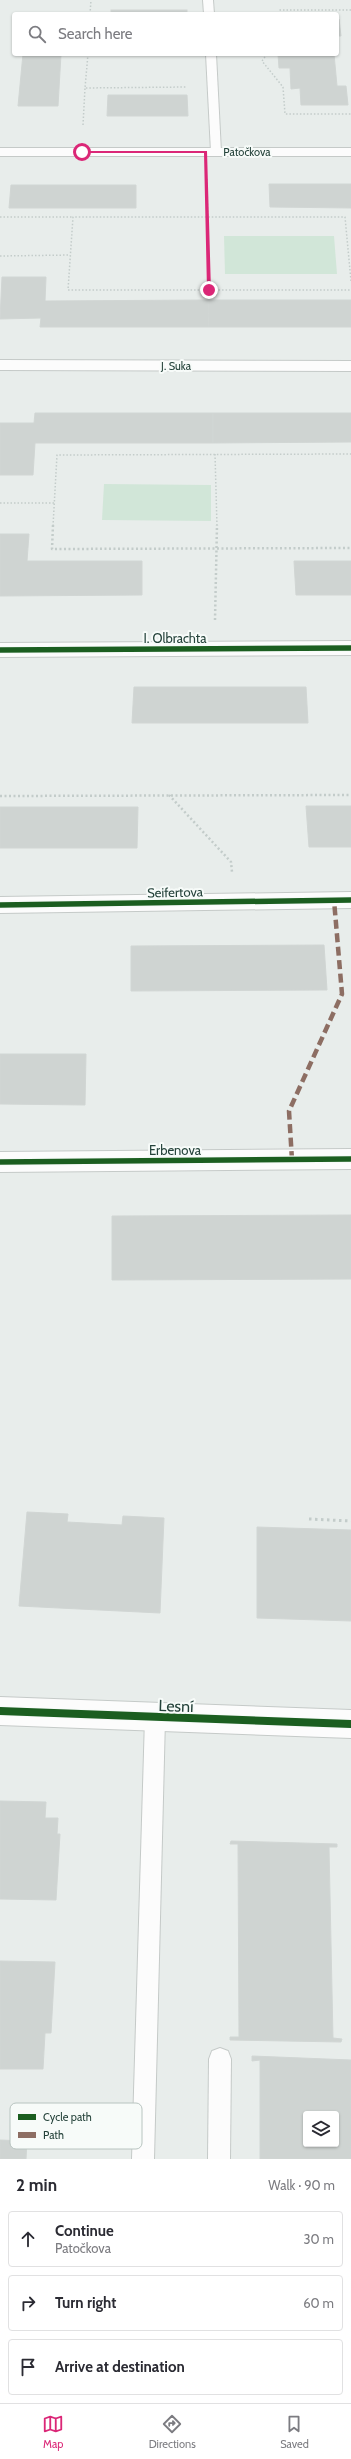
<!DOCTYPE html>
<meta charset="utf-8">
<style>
:root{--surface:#fff;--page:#f7f7f7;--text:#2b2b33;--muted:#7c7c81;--line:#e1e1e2;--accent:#db2777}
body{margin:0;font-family:Cabin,sans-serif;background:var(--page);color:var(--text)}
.controls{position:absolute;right:12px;bottom:12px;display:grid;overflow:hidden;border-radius:4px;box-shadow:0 1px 3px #0004}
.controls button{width:36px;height:36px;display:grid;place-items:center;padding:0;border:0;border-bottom:1px solid var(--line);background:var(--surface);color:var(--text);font:20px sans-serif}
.stop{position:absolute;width:12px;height:12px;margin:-9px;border:3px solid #db2777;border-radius:50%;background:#fff}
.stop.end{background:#db2777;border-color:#fff;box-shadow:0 1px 4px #0008}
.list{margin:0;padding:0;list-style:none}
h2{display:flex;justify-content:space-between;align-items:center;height:52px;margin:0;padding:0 16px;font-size:17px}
h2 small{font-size:13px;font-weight:400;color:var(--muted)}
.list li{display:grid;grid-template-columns:26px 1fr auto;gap:12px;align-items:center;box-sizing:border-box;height:56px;margin:0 8px 8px;padding:0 8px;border:1px solid var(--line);border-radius:4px}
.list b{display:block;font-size:15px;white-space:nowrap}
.list p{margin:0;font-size:13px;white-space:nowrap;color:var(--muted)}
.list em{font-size:13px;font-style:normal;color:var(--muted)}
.icon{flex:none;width:22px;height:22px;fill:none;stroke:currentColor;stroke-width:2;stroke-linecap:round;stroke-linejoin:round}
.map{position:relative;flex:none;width:351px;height:2159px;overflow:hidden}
.search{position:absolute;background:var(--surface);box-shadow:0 1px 3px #0004;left:12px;right:12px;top:12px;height:44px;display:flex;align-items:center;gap:10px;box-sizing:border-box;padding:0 14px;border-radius:4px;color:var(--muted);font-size:15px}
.sheet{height:244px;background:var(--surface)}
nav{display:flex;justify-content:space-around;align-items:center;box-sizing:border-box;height:56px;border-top:1px solid var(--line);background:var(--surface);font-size:11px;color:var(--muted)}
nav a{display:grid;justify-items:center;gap:2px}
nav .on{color:var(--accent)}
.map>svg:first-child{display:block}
</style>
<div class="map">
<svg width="351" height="2159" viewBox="0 0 351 2159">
<rect width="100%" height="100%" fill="#e8edeb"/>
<g fill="#d1e6d8">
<path d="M224,236H334L337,274H225Z"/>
<path d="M104,484L211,485V521L102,520Z"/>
</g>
<g fill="#cfd4d2" stroke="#d1d6d4" fill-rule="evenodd">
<rect x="111" y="10" width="76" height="4"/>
<path d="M337,19H339L341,36H337Z"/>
<path d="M23,54H61L58,106H18Z"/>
<path d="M278,54H334L337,86H346L348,105H301L300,88L291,89L290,68H279Z"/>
<path d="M108,95H187L188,116H107Z"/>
<path d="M269,184H351V208L270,207Z"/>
<path d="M11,185H136V208H9Z"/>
<path d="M2,277H46L45,301L208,300L209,327H40L41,318L0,319Z"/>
<path d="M208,300H351V327H209Z"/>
<path d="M35,413H213V443H35L33,475H0V423H34Z"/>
<path d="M213,413H351V442L213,443Z"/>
<path d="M0,534H29L27,561H142V595L0,596Z"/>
<path d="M294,561H351V595H296Z"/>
<path d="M134,687H306L308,723H132Z"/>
<path d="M306,806H351V847H309Z"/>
<path d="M0,807H138L137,848H0Z"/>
<path d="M324,945L327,990L131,991V946Z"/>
<path d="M0,1054H86L85,1105L0,1104Z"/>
<path d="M351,1215V1279L112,1280V1216Z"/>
<path d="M27,1512L68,1514L67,1522L122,1525L123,1516L164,1518L160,1613L19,1606Z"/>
<path d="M257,1527L351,1530V1621L257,1618Z"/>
<path d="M0,1801L46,1802L45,1818H58L57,1834H60L56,1900L0,1899Z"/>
<path d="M231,1841L337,1844V1847H329L333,2038L342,2039L341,2042L230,2040V2037H239L238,1844H230Z"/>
<path d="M0,1961L55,1962L51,2033H45L43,2069H0Z"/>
<path d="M252,2056L351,2060V2159H260V2060L252,2061ZM306,2114H336V2144H306Z"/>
<path d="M0,2140L27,2141L26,2159H0Z"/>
</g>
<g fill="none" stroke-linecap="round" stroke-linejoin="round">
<g stroke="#c5cac8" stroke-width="2">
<g id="lane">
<path d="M203,0H213L214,14H204Z"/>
<path d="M206,54H216L221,152L216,155L211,152Z"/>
<path d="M155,1708L162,1711L165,1718L154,2159H132L145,1718L148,1711Z"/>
<path d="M220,2048L228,2051L231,2059L230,2159H208L209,2059L212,2051Z"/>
</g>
</g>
<g stroke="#c5cac8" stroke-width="2">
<g id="street">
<rect x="0" y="148" width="351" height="8"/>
<path d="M0,360L351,361V371L0,370Z"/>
<path d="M351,641V655L0,657V643Z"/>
<path d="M351,892V908L0,913V897Z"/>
<path d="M351,1149V1169L0,1172V1152Z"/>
<path d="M0,1697L351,1710V1738L0,1725Z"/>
</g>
</g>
<g stroke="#c3ccca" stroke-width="1.5" stroke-dasharray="1.5 2" stroke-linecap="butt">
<path d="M90,14L91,0"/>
<path d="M280,14V10H351"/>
<path d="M88,54L85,88L186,87"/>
<path d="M267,54L262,61L283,87L285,114H351"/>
<path d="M83,125L85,88"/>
<path d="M207,179L209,290"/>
<path d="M0,217H73"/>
<path d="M0,256L70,255"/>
<path d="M351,281L345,217H73L68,290H351"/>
<path d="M215,454L217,526"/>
<path d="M0,503H55"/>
<path d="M53,526L57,455L351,454"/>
</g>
<g stroke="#c3ccca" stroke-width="2.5" stroke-dasharray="2 2.5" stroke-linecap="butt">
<path d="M53,525L52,549L351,548"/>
<path d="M215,620L217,525"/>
<path d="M169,795L231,862L232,872"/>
<path d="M0,796L351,795"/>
</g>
<path stroke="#c3ccca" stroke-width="3" stroke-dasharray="2.5 3.5" stroke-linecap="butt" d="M309,1519L351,1521"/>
<use href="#lane" fill="#fcfcfc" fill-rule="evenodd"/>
<use href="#street" fill="#fcfcfc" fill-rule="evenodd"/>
<path stroke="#8d6e63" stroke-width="4.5" stroke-dasharray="9 4.5" stroke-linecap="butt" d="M292,1160L289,1111L342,994L334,900"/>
<g stroke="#f7fbf9" stroke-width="8">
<g id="cycleway-far1">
<path d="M0,650L351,648"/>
<path d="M0,905L351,900"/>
<path d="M0,1162L351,1159"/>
</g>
</g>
<g stroke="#f7fbf9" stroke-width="10">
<path id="cycleway" d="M0,1711L351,1724"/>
</g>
<use href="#cycleway-far1" stroke="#1b5e20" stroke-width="5.5"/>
<use href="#cycleway" stroke="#1b5e20" stroke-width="8"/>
</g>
<path fill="#db2777" d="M82,151H207L211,291L207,290L204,153H81Z"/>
<g text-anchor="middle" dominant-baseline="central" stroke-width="4" stroke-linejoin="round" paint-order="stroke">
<g font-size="11" fill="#24423a" stroke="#f7fbf9">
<text x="247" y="152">Patočkova</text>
<text x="176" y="366">J. Suka</text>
</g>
<g font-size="13" fill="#24423a" stroke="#f7fbf9">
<text x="175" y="638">I. Olbrachta</text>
<text transform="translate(175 892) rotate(-1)">Seifertova</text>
<text x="175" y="1150">Erbenova</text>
</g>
<g font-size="16" fill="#24423a" stroke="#f7fbf9">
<text transform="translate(176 1706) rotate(2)">Lesní</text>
</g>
</g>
<rect x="10" y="2103" width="132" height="46" rx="6" fill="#f7fbf9" stroke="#b8c4c0" stroke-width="1"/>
<rect x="18" y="2114" width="18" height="6" fill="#1b5e20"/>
<rect x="18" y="2132" width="18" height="6" fill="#8d6e63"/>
<g font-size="11" fill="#24423a">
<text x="43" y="2121">Cycle path</text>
<text x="43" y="2139">Path</text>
</g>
</svg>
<div class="controls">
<button><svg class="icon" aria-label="layers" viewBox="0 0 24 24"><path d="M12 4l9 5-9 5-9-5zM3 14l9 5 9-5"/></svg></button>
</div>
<div class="stop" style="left:82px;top:152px"></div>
<div class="stop end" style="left:209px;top:290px"></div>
<div class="search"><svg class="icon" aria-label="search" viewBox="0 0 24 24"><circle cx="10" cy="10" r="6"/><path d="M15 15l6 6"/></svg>Search here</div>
</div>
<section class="sheet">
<h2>2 min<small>Walk · 90 m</small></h2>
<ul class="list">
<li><svg class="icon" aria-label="ahead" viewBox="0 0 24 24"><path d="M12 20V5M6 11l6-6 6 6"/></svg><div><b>Continue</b><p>Patočkova</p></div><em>30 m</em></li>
<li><svg class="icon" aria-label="right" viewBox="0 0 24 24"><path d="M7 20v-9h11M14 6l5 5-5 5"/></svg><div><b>Turn right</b></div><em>60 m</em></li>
<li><svg class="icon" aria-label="arrive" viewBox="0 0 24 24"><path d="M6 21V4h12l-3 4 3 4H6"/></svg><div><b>Arrive at destination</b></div></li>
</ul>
</section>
<nav>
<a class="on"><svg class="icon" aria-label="map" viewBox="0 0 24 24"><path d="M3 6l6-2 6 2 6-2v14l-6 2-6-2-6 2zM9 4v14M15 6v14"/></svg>Map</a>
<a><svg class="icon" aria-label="directions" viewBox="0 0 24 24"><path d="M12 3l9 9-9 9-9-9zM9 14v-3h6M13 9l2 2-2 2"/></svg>Directions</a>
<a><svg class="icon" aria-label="saved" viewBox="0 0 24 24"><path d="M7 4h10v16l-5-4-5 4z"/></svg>Saved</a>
</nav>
